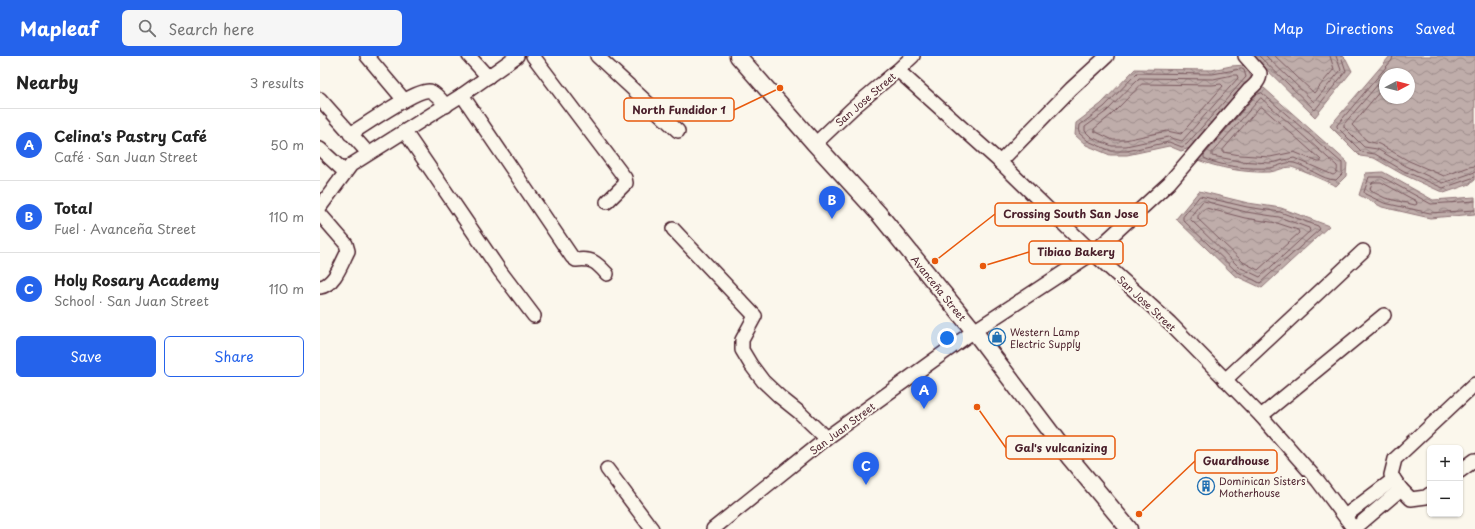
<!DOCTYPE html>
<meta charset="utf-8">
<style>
:root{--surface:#fff;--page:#f6f6f6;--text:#222;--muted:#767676;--line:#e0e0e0;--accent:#2563eb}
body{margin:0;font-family:"Playpen Sans",sans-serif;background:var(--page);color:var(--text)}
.controls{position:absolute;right:12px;bottom:12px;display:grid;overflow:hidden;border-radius:6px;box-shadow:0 1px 3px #0004}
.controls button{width:36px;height:36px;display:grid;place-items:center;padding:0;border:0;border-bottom:1px solid var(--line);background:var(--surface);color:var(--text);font:20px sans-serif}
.compass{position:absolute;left:1059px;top:12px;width:36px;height:36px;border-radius:50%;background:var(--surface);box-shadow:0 1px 3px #0004;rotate:83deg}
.you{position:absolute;left:627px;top:282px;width:14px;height:14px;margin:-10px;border:3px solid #fff;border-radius:50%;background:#1a73e8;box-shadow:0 0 0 6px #1a73e833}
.badge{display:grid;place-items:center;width:26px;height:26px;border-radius:50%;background:var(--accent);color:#fff;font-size:13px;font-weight:700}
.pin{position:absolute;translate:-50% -33px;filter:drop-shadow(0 1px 2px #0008)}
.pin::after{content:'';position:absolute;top:21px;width:14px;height:12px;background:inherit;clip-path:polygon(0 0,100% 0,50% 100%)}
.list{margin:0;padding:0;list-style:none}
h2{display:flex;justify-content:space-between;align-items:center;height:52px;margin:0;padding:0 16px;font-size:17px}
h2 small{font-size:13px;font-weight:400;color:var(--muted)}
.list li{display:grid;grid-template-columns:26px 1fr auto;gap:12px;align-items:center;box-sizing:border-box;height:72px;padding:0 16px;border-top:1px solid var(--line)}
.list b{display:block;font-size:15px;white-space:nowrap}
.list p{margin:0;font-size:13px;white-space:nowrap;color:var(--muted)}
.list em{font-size:13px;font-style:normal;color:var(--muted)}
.actions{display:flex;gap:8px;padding:12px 16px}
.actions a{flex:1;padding:9px 0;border:1px solid var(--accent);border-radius:6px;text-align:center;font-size:14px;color:var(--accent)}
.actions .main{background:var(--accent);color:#fff}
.icon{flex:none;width:22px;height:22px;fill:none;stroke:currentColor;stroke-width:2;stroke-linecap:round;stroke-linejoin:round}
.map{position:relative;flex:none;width:1155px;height:473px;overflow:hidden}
header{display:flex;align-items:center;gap:24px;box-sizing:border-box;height:56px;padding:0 20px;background:var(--accent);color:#fff}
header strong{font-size:19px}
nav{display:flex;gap:22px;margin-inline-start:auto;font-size:14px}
.search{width:280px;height:36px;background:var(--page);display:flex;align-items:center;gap:10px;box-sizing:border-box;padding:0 14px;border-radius:6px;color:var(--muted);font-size:15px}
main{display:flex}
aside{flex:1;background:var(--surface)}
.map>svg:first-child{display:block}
</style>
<header>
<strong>Mapleaf</strong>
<div class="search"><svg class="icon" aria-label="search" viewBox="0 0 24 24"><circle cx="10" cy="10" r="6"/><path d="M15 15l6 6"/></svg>Search here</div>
<nav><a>Map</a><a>Directions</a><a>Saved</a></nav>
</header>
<main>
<aside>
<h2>Nearby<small>3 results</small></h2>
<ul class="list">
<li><span class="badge">A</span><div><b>Celina's Pastry Café</b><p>Café · San Juan Street</p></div><em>50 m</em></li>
<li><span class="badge">B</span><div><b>Total</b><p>Fuel · Avanceña Street</p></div><em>110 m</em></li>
<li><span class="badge">C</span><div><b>Holy Rosary Academy</b><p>School · San Juan Street</p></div><em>110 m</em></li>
</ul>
<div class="actions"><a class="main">Save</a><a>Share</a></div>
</aside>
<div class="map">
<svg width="1155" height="473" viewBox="0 0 1155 473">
<defs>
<pattern id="water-waves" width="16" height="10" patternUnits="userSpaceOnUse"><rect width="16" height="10" fill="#bfadaa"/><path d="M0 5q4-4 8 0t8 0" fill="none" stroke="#9d8c8b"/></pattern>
</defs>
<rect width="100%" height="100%" fill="#fbf7ec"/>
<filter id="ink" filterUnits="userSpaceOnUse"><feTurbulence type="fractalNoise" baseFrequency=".025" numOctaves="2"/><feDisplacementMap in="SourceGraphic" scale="8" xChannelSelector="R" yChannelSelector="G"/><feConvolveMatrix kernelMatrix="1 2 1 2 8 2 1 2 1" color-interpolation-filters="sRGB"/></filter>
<g filter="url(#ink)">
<g fill="url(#water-waves)" stroke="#907477" fill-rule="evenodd">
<path d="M933,0H1023L1026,3L1032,15L995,61Z"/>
<path d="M1070,0H1155V124L1150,128L1124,137L1082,118L1054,102L1040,100L1010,70ZM1065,18H1089V42H1065Z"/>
<path d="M926,9L931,21L870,92L861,95L849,90L807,99H790L766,89L755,79L756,67L781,48L815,13L892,14L911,10Z"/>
<path d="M944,32L1027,106L1026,120L1016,130C1010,127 974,111 971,111C964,111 957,115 950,116C924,117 899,112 875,103L934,35Z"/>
<path d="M1063,116L1113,144L1155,141V158L1110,162L1062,151L1039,139L1046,117Z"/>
<path d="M879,135L928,147L961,152L1009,170L942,232L914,219L856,163Z"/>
</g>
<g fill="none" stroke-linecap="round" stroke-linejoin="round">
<g stroke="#79585e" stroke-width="1">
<path d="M939,0L995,54L1026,15L1021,0"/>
<path d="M946,0L994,46L1021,14L1016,0"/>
<path d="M955,0L994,37L1014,13L1010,0"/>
<path d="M1073,0L1072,4L1017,69V71L1042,96L1055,98L1084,115L1123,132L1155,121"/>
<path d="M922,13L924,14L926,21L867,88L862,91L849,86L807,95H791L768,85L759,77L760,69L784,51L817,17L892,18Z"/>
<path d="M913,19H917L918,22L862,85L848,81L806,90H792L771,81L765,75V71L787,55L819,22L893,23Z"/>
<path d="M1065,20L1024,68V71L1044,91L1057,93L1086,110L1123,127L1155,116"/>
<path d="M822,28L892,29L901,28L903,30L861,78L847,75L805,84H793L774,75V73L791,59Z"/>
<path d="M1065,29L1032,69L1047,85L1059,88L1089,105L1124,120L1149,111L1155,110"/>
<path d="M942,37L1022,107V118L1016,124C1002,124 987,110 974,107C967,105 957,111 950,112C929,113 902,111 884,102V99L936,39Z"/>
<path d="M941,42L1017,110C1018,113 1017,118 1013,119L974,102L950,107L919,105L892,100V97Z"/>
<path d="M940,51H942L1001,104V106H998L974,96L950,101L920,99L903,96V94Z"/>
<path d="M1054,126H1061L1096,145L1097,148L1095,149L1065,142L1051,135L1050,133L1052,127Z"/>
<path d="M880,140L927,151L960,156L998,170L1000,173L940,227L916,215L863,164V161Z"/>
<path d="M884,145L926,156L959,161L989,172L990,175L940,221L919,211L870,163V161L882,146Z"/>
<path d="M1155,145L1111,148L1062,121H1049L1044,136L1045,138L1064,147L1110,157L1155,154"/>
<path d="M886,152L925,162L957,167L978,174L979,177L938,214L923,206L878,163V160Z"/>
</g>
<g stroke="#4a1f2b" stroke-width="16">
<g id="minor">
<path d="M47,0L84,44"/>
<path d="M149,0L168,21"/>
<path d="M213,0L305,122L306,127L287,146"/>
<path d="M277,0L358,75"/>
<path d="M577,15L593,0"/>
<path d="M142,39L252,201L256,204C272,202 276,206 287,218"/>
<path d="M0,43L48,97"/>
<path d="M85,76L180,215L214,260"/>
<path d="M30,78C44,70 97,32 110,35C116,37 122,45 126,50"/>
<path d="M495,88L533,52L573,18L577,15L582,18L680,106L773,197L850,267L941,360L998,425L1034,473"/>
<path d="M0,93L25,116"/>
<path d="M680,106L751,33L787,0"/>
<path d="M0,151L31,109L142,39L197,0"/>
<path d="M0,158L26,188L28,195C22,206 15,229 0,231"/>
<path d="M353,173L435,260L422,284V294L431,309L443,325L460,341L480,357L506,382"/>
<path d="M905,324L1043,195"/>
<path d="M941,360L1064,259"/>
<path d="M287,413L332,473"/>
<path d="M1140,415L1155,404"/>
<path d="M1110,438L1106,441L1091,443L1081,433L1071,419L1075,403L1155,328"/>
<path d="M1025,460L1074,423"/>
<path d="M393,473L506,382L654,275L773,197L849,127L929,34C935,29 940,25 940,17L925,0"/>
<path d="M1034,473L1081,433"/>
</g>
</g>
<g stroke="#4a1f2b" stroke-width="19">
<path id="major" d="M418,0L495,88L559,158L654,275L750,402L809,473"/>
</g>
<use href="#minor" stroke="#fbf7ec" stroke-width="13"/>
<use href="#major" stroke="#fbf7ec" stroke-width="16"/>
</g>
</g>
<defs>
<g id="shop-ring" transform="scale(0.9)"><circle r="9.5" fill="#fbf7ec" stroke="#1f6fb2" stroke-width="1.5"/><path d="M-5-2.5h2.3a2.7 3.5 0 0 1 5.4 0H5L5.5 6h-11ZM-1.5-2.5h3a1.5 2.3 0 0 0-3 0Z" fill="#1f6fb2"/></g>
<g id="building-ring" transform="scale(0.9)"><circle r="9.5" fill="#fbf7ec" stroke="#1f6fb2" stroke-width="1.5"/><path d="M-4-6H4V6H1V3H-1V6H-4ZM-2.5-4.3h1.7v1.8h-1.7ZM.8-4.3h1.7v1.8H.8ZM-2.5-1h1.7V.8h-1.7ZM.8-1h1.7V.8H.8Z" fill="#1f6fb2"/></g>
</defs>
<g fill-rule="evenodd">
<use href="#shop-ring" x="677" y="281"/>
<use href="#building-ring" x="886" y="430"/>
</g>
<g text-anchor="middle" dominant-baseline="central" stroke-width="4" stroke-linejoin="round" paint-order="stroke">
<g font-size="10" fill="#4a1f2b" stroke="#fbf7ec">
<text transform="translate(545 43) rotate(-41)">San Jose Street</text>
<text transform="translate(619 232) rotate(51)">Avanceña Street</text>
<text transform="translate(827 247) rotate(43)">San Jose Street</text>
<text transform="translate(522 372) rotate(-37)">San Juan Street</text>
</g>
<g font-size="10" fill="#4a1f2b" stroke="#fbf7ec" text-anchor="start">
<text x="690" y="275">Western Lamp<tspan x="690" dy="12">Electric Supply</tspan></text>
<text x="899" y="424">Dominican Sisters<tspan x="899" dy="12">Motherhouse</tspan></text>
</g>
</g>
<path fill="none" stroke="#e8590c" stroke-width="1.5" d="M460 32L414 54M615 205L675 158M663 210L709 196M657 351L686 392M819 458L875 405"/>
<g fill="#e8590c" stroke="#fbf7ec" stroke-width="1.5">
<circle cx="460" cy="32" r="4"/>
<circle cx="615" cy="205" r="4"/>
<circle cx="663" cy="210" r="4"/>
<circle cx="657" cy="351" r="4"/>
<circle cx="819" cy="458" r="4"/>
</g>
<g fill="#fbf7ec" stroke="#e8590c" stroke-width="1.5">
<rect x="304" y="42" width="110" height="23" rx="4"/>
<rect x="675" y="147" width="152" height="23" rx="4"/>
<rect x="709" y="185" width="94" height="23" rx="4"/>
<rect x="686" y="380" width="109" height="23" rx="4"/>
<rect x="875" y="394" width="82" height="23" rx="4"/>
</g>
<g font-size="11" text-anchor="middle" font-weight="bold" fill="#4a1f2b">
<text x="359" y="58">North Fundidor 1</text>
<text x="751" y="162">Crossing South San Jose</text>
<text x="756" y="200">Tibiao Bakery</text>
<text x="741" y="396">Gal's vulcanizing</text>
<text x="916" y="409">Guardhouse</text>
</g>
</svg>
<div class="controls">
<button>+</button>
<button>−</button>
</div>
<svg class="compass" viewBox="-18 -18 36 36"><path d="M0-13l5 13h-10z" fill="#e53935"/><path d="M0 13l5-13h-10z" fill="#767676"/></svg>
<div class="you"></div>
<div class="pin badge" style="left:604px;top:353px">A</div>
<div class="pin badge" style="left:512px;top:163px">B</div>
<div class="pin badge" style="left:546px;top:429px">C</div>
</div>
</main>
